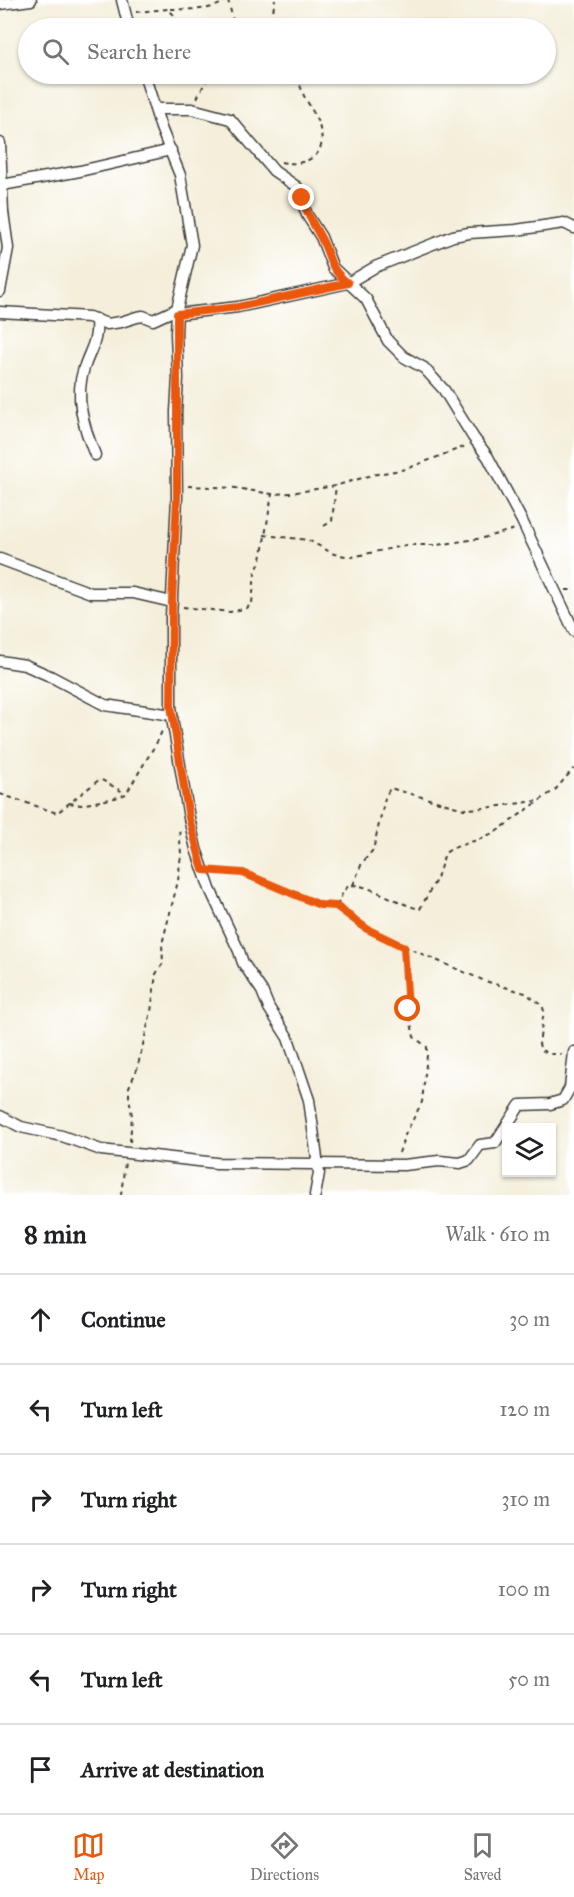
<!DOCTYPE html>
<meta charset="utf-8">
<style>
:root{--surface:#fff;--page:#f2f2f2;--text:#202124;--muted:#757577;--line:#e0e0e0;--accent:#ea580c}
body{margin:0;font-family:"IM FELL Great Primer",serif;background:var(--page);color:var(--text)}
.controls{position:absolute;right:18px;bottom:18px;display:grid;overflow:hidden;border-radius:0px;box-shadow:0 2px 4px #0004}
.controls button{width:54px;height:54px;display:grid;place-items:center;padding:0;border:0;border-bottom:2px solid var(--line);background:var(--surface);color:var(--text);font:30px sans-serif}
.stop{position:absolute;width:18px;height:18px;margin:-14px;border:4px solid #ea580c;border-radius:50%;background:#fff}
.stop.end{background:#ea580c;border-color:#fff;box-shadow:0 2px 6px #0008}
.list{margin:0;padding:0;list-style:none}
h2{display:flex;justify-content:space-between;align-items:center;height:78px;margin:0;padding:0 24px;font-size:26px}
h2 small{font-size:20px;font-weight:400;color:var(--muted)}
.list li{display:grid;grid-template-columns:39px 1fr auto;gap:18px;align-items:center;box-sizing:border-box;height:90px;padding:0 24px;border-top:2px solid var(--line)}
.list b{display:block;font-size:22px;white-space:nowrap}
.list em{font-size:20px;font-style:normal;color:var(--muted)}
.icon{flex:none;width:33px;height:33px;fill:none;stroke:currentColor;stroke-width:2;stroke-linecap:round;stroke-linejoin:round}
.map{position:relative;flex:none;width:574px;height:1195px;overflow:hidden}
.search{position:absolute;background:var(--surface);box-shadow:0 2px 4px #0004;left:18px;right:18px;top:18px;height:66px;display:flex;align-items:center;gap:15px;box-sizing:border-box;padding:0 21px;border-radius:33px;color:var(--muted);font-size:22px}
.sheet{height:618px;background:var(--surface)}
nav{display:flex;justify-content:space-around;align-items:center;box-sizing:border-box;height:84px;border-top:2px solid var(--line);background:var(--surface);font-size:16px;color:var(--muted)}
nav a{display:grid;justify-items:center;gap:3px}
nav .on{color:var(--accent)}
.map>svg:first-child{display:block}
</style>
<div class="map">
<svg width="574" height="1195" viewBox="0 0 574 1195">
<rect width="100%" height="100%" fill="#fff"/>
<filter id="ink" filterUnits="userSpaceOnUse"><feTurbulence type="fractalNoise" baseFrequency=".0167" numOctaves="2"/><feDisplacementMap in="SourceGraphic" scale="12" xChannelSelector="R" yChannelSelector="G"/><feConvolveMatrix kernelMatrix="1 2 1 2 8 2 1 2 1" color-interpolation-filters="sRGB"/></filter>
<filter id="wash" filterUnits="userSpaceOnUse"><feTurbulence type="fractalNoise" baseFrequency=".008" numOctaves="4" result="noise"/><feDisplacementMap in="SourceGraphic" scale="24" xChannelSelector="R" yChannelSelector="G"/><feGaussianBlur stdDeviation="1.35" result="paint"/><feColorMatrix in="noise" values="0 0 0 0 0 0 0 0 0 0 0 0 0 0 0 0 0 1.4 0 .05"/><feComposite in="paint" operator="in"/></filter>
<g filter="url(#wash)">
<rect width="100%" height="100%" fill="#f4eeda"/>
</g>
<g filter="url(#ink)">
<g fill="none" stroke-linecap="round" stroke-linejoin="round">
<g stroke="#3c3c38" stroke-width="13">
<g id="minor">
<path d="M122,0L129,28"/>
<path d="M0,4L31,0"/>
<path d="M144,74L161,128L180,175L192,245L177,309L176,334L178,378L176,412L177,498L171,617V706L173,724L189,818L196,849L210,889L239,951L243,963L262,991L269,1008L288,1038L309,1100L319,1173L315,1195"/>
<path d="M155,109H192L230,119L274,171L297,187L307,215L321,237L333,268L366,299L388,341L404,357L424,368L444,390L473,437L488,457L522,521L574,631"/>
<path d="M0,143L3,212L8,248L0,291"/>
<path d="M2,185L80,171L171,150"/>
<path d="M0,312L89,317L107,324L121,322L137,317L143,316L153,320L177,309"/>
<path d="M177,314L238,307L348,283L375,267L453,236L469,233L516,230L564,223L574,228"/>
<path d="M95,455C84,428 74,397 84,368C91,347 98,342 96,319"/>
<path d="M0,559L91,593H133L172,602"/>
<path d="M0,661L25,665L50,676L105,705L172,715"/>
<path d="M0,1116L21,1127L62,1136L101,1150L216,1163L404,1165L439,1161L460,1163L469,1160L480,1145L495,1143L520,1105L550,1104L563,1100L570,1088L574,1052"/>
</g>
</g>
<g stroke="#3c3c38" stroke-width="2" stroke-dasharray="4.5 4.5" stroke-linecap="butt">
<path d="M228,0L235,28"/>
<path d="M171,9C189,9 212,12 226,0"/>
<path d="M136,12L168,9L175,16L181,28"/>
<path d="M270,28L275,0"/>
<path d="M197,98L207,79L208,74"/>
<path d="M281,162C291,164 299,164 308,160C336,148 314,113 304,96C301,89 299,81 297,74"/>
<path d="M188,486L236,488L272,494L291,493L335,486L372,475L406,469L466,446"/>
<path d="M324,526L332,521L336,485"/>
<path d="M264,535L308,540L334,554L352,557L406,545H437L483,538L515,529"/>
<path d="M566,590H574"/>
<path d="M183,607L230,612L247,608L252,603L255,573L261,560L272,494"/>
<path d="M0,794L57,813L100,779L125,793"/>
<path d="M69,803L81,805L115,798L126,794L157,742L162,731"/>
<path d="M215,871L243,873L320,905L336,906L350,918L380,936L485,981L525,993L542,1005L544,1011L539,1044L541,1050L550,1054H562"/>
<path d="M353,885L362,863L373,850L385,798L390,788L464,809L485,808L536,801"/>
<path d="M337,906C340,900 343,889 349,886C362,880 404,907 420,909L437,878L445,853L453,848L480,839L497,831L556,789L574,768"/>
<path d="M130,1142L132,1116L129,1097V1087L137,1069L151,1012L156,974L163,963L162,944L178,881L181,854L179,827"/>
<path d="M399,1153L404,1137L422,1102L427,1055V1047L414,1037L408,1009L404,947"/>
<path d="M121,1195L125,1162"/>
</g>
<use href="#minor" stroke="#fff" stroke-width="10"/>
</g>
</g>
<g fill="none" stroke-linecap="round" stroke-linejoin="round" filter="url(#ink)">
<path stroke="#ea580c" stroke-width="8" d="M302,198C307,216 313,222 321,238C331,256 328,268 348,283L238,307L177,314V498L172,602L171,706L189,818L203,870L243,873L320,905L336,906L367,929L404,947L408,1009"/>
</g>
</svg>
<div class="controls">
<button><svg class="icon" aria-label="layers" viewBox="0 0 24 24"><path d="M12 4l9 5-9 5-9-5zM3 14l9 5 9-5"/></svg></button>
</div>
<div class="stop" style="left:408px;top:1009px"></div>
<div class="stop end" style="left:302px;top:198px"></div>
<div class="search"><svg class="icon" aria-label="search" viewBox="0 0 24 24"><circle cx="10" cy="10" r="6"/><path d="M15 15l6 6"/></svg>Search here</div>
</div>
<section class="sheet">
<h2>8 min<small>Walk · 610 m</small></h2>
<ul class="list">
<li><svg class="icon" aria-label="ahead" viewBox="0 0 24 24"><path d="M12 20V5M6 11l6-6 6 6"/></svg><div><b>Continue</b></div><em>30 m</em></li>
<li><svg class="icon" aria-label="left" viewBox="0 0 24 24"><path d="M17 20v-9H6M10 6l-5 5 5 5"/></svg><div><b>Turn left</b></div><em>120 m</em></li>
<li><svg class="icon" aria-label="right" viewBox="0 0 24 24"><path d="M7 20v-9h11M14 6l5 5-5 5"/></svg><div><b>Turn right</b></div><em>310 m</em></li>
<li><svg class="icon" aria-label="right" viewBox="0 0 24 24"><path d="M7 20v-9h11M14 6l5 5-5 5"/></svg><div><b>Turn right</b></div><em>100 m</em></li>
<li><svg class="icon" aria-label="left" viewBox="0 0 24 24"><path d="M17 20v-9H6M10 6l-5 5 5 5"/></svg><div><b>Turn left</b></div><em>50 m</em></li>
<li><svg class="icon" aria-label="arrive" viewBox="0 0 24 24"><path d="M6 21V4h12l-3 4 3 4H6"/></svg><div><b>Arrive at destination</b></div></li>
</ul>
</section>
<nav>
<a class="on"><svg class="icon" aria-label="map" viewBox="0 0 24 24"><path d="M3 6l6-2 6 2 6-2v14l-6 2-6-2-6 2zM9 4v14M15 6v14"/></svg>Map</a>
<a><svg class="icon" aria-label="directions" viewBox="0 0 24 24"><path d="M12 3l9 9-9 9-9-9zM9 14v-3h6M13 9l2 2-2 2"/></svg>Directions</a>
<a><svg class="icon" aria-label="saved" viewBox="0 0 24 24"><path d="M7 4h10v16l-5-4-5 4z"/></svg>Saved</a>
</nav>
